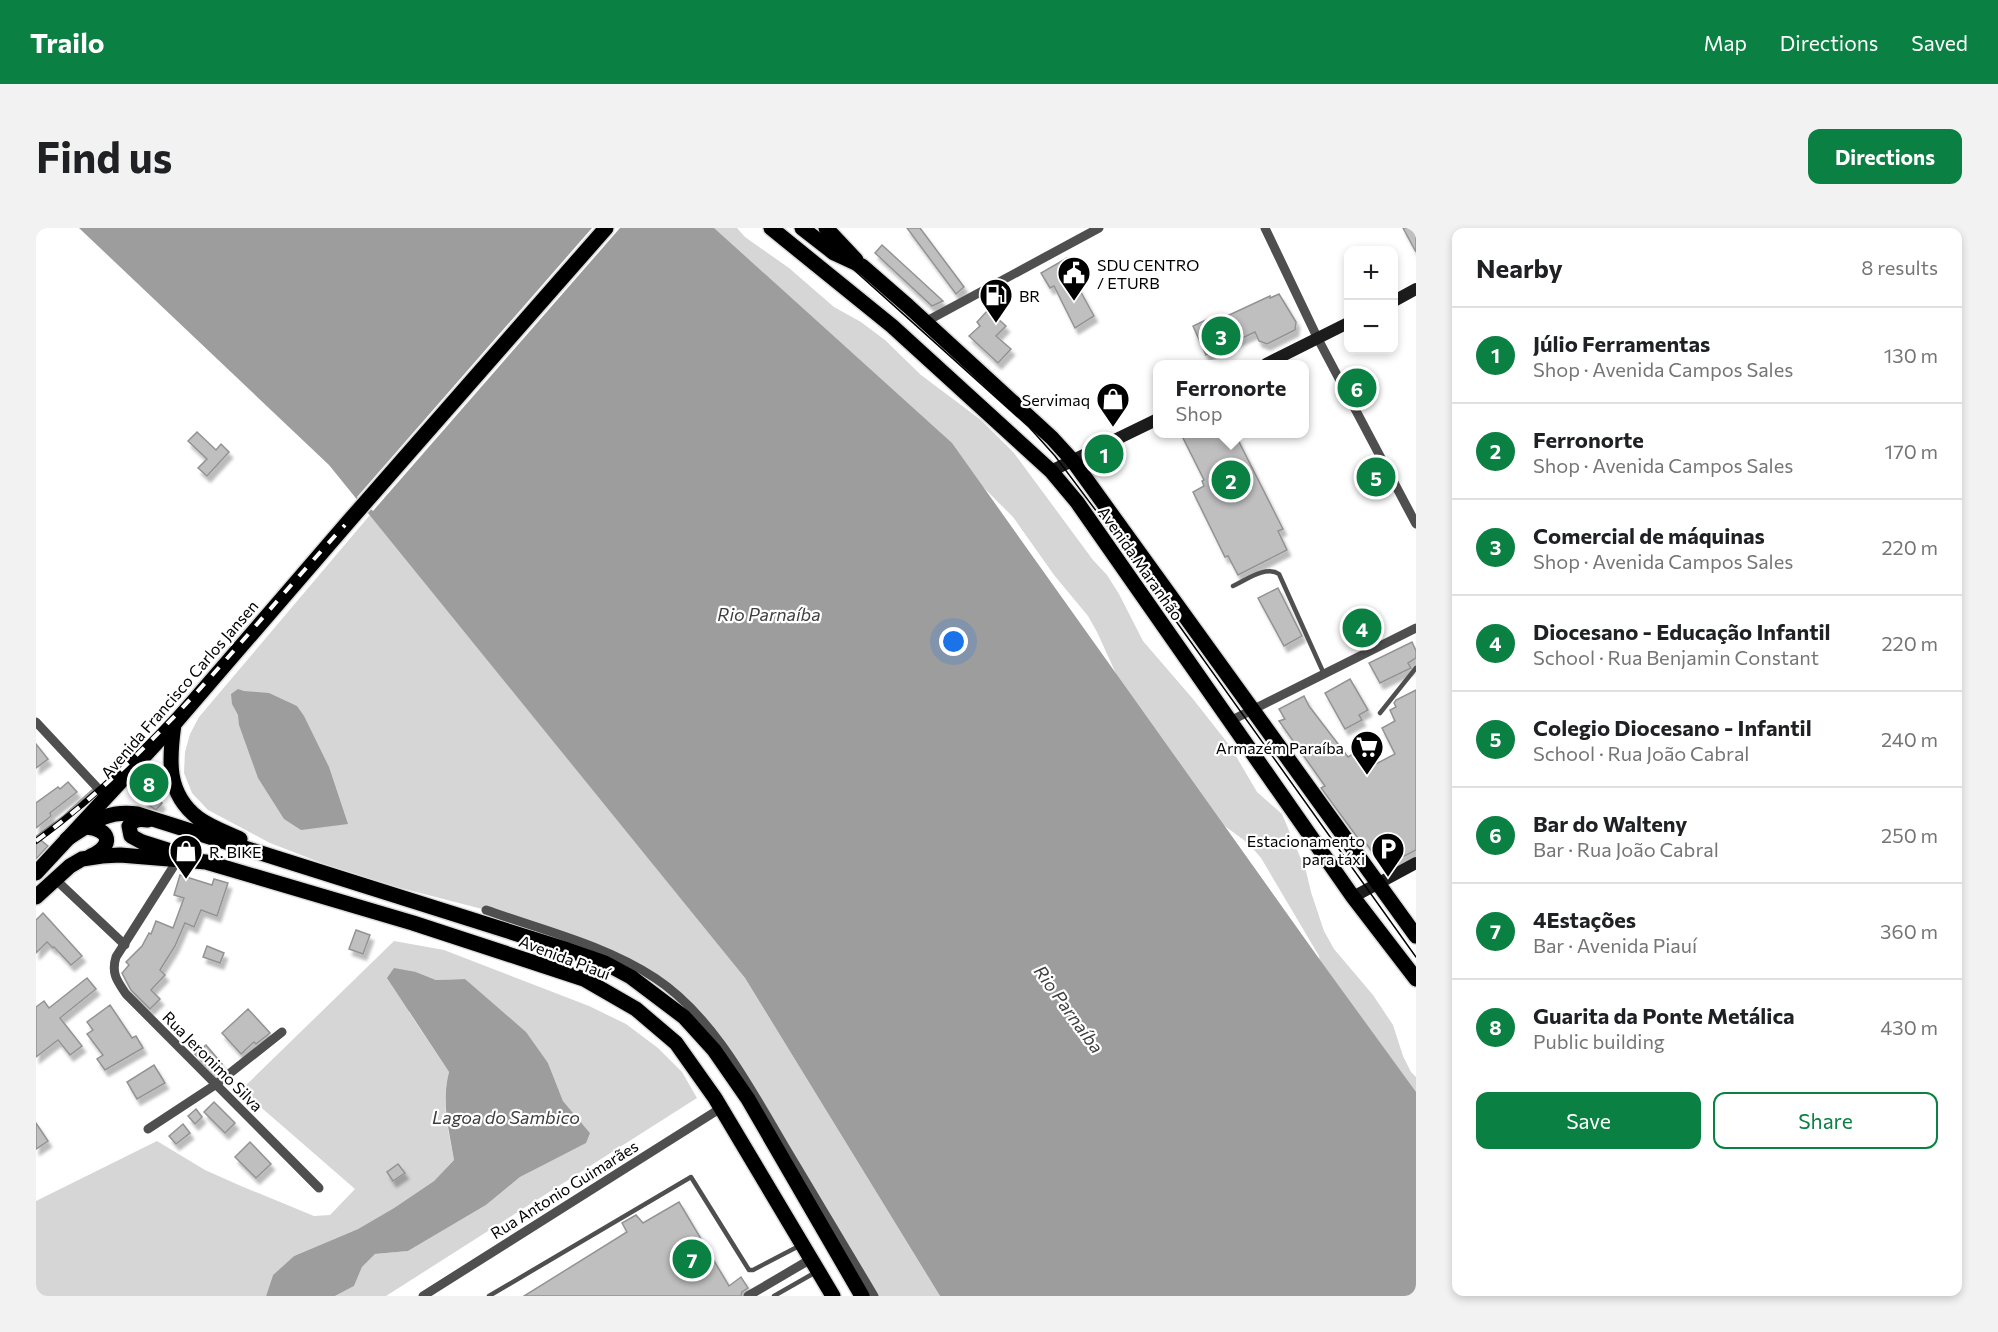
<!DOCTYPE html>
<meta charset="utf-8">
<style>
:root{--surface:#fff;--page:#f2f2f2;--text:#202124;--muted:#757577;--line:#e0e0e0;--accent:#0b8043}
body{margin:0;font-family:Commissioner,sans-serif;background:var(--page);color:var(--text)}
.controls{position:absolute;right:18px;top:18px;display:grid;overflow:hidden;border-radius:12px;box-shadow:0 3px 9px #0003}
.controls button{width:54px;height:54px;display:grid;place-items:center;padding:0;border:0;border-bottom:2px solid var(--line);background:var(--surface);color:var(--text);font:30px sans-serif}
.you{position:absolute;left:918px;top:414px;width:21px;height:21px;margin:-15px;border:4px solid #fff;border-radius:50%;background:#1a73e8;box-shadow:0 0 0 9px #1a73e833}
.badge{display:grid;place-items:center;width:39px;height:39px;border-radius:50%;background:var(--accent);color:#fff;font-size:20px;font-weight:700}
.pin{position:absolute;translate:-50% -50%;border:3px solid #fff;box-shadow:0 2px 6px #0006}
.popup{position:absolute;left:1117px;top:132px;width:156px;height:78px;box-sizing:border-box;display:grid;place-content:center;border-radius:12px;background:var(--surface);filter:drop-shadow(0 2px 4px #0005);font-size:20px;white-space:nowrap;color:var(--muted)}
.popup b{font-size:22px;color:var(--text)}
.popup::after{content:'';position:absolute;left:50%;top:100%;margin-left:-12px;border:12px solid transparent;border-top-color:var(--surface)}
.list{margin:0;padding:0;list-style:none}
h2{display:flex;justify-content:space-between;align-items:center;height:78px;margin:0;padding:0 24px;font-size:26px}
h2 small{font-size:20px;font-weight:400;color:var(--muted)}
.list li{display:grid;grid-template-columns:39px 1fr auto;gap:18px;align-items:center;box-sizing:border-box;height:96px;padding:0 24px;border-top:2px solid var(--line)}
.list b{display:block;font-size:22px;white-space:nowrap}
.list p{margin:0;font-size:20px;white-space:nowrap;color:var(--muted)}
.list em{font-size:20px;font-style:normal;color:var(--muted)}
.actions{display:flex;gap:12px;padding:18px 24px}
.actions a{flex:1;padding:14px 0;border:2px solid var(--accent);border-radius:12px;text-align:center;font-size:21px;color:var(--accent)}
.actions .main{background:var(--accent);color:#fff}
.map{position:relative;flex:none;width:1380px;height:1068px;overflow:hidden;border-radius:12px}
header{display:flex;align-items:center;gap:36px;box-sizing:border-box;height:84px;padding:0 30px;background:var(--accent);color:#fff}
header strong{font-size:28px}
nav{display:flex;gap:33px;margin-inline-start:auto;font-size:21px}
.intro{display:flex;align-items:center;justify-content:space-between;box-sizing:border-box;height:144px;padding:0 36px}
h1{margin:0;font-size:42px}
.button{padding:15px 27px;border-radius:12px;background:var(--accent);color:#fff;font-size:21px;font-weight:700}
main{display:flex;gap:36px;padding:0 36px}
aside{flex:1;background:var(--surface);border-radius:12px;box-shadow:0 3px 9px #0003}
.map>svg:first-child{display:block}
</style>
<header>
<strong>Trailo</strong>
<nav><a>Map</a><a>Directions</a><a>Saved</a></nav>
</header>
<div class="intro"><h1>Find us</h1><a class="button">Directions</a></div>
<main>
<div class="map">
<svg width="1380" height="1068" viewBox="0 0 1380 1068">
<defs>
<filter id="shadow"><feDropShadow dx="3.5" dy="6" stdDeviation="1.5" flood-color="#0004"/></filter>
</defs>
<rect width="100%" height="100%" fill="#fff"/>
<g fill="#d6d6d6">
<path d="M647,0H701L709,9L753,40L798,79L825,94L849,112L885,147L945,192L978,225L1057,332L1071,347L1083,366L1107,413L1157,471L1194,518L1221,564L1246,586L1270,643L1275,664L1288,703L1298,721L1337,767L1357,797L1367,828L1375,844L1380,849V913L1285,756L1283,728L1225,630L1213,616L1186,596L1092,472L1061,404L1052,388L1018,347L977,289L939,251Z"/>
<path d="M334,287L709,750L904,1068H838L650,776L585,730L450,682L322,649L234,615L172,582L156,565L148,545L149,524L154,506L163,489Z"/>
<path d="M358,713L408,722L553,778L590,796L622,820L646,844L661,870L350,1068H299L318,1058L326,1039L339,1026L372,1023L450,977L484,949L512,934L554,905L527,873L512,835L429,751L400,752L380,744L373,784L413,844C405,873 412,902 418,932L398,953L358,980L322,1001L258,1028L237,1047L230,1068H0V973L121,913L169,942L205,958L278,988L294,987L319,961L205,862Z"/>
</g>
<g fill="#9d9d9d">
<path d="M43,0H678L916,215L1284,732L1380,864V1068H904L709,750L293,237Z"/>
<path d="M202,461L208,463L233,465L261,478L268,488L293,539L312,596L265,602L248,591L222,550L203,497L202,487L196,476L195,466Z"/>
<path d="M358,740L380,744L400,752L429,751L490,804L512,835L527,873L554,905L550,915L484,949L450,977L372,1023L339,1026L326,1039L318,1058L299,1068H230L237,1047L258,1028L322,1001L358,980L398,953L418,932C413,902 405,874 413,844L351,750Z"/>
</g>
<path fill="#fff" d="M556,0H584L337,283L321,269Z"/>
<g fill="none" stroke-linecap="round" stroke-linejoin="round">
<path stroke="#9d9d9d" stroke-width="4" d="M0,610L29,588L59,561"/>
</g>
<g fill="#bfbfbf" stroke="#939393" stroke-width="1.5" filter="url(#shadow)">
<path d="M871,0H884L928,59L920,66Z"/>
<path d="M1367,0H1380V24Z"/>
<path d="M846,17L907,73L896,78L839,25Z"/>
<path d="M1031,30L1040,45L1036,48L1058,88L1039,100L1018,58L1014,60L1005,45Z"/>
<path d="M1243,66L1260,94L1259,102L1231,116L1223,113L1219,104L1170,127L1157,98L1174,90L1176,95L1234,68V70Z"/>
<path d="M952,82L970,98L960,108L975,121L962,135L933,108L944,98L941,94Z"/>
<path d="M161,204L180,222L185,216L193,224L171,248L162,240L171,231L152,213Z"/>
<path d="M1145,206H1199L1247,301L1242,303L1251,322L1202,347L1192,328L1189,329L1157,264L1168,258L1166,253L1168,252Z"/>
<path d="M1242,360L1266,408L1248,418L1222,370Z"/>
<path d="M1376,414L1380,423V430L1372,435L1375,440L1344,455L1333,435Z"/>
<path d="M1314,451L1332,482L1323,487L1326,492L1309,501L1289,465Z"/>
<path d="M1380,462V622L1347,639L1327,611L1324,613L1285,560L1289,558L1243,493L1249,491L1243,481L1268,468L1273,478L1312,529L1322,523L1334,539L1359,526L1346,500L1359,493L1354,482L1360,479L1358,475L1360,472Z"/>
<path d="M0,516L12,531L0,540Z"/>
<path d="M32,554L41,564L14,585L15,588L0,600V575L22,559L24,561Z"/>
<path d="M114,564L126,575L120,582L107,573Z"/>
<path d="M0,608L12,618L0,631Z"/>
<path d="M144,647L176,657L178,651L192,655L181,688L165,682L158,699L149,695L139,718L124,742L129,747L115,762L124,771L114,781L95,762L86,745L93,737L90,734L106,718L113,705L115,706L120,693L137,700L148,670L138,667Z"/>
<path d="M7,685L46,728L35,737L18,719L17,720L11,714L0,725V692Z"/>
<path d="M320,702L334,707L327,726L313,721Z"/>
<path d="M171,718L188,725L184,735L167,729Z"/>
<path d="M51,750L60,761L24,790L46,818L34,827L22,812L0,829V779L8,773L13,780Z"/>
<path d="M74,777L96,810L100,808L107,820L69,842L61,831L67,827L51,806L57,802L51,794Z"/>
<path d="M212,781L234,805L220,816L218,814L205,826L186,805Z"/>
<path d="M170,817L186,836L177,844L159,826Z"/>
<path d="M118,837L129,855L101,871L91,854Z"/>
<path d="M178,874L199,895L189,905L168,884Z"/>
<path d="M160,881L166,889L159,896L152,888Z"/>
<path d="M0,895L12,913L0,921Z"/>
<path d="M147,896L154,905L140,916L133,908Z"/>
<path d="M214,914L235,936L220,950L199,929Z"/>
<path d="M362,936L369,945L357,953L351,944Z"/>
<path d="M643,974L693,1058L705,1049L712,1060L706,1064L705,1068H488L591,1004L586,995L600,987L607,995Z"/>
</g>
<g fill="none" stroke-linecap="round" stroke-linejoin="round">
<g stroke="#dbdbdb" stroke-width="18">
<g id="primary">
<path d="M735,0L856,98L1015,243L1041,274L1317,669L1380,751"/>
<path d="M766,0L798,25L826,38L872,78L1016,210L1037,233L1380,708"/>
<path d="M790,0L820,32"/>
<path d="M138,496C133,532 130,565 162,590C174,599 191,605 204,611"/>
<path d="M112,592C103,591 98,591 93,598L95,608L106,614L147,627"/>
<path d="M50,599C75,601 78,618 55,628"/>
<path d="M31,611C56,595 70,582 101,586L532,722L569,735L595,749L648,789L678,822L712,871L826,1068"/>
<path d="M0,645L138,496L313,293L570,0"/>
<path d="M0,669L34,638L46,631L66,628L84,627L170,634L377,695L548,751L600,781L640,815L679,870L797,1068"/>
</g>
</g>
<g stroke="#4f4f4f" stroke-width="4.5">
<path d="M1197,358C1210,352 1230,337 1243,346L1288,446"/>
<path d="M1344,485L1380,440"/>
<path d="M453,1068L655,949L713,1042H717L763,1018"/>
<path d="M738,1068L780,1044"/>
</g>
<g stroke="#4f4f4f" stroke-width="9">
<path d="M1229,0L1282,111L1380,296"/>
<path d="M889,94L1063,0"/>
<path d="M1194,493L1380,400"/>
<path d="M0,494L71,570"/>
<path d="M141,633L80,729C75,745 81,753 90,766L283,960"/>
<path d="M19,651L89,717"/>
<path d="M450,682C506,702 569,717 619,750C677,788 714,860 749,919C778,968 808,1018 838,1068"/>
<path d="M112,901L179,857L246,804"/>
<path d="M387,1068L685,880"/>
<path d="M712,1068L775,1031"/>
</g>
<g stroke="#1c1c1c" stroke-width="12">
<path d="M1358,73L1380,61"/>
<path d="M1230,136L1312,95"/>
<path d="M1015,243L1122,191"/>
<path d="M1317,669L1380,635"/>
</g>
<use href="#primary" stroke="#000" stroke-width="15"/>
<path stroke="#000" stroke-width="1.5" d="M777,0L787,14L993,199L1019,228L1082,312L1380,729"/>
<g stroke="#000" stroke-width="6">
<path id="rail" d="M0,613C120,526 209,405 309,297"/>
</g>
<use href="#rail" stroke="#fff" stroke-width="4" stroke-dasharray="11" stroke-linecap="butt"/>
</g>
<defs>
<g id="civic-pin" transform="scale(1.725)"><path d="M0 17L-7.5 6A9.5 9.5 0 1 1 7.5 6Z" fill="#000" stroke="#fff"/><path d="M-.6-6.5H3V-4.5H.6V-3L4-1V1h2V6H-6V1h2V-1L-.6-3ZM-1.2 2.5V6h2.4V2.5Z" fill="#fff"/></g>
<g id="fuel-pin" transform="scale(1.725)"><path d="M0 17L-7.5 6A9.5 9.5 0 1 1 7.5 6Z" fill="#000" stroke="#fff"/><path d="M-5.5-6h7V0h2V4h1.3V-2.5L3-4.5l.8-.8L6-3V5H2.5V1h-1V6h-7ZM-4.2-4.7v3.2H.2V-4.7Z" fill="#fff"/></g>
<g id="shop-pin" transform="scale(1.725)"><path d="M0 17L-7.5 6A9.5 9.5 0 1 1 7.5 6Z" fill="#000" stroke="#fff"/><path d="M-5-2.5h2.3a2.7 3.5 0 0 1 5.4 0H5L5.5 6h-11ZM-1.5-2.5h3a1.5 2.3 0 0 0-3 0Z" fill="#fff"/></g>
<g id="supermarket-pin" transform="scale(1.725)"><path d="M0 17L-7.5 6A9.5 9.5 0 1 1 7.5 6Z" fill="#000" stroke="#fff"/><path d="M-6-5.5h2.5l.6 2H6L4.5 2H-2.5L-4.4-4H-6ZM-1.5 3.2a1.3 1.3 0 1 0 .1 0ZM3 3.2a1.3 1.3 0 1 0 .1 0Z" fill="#fff"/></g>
<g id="parking-pin" transform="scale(1.725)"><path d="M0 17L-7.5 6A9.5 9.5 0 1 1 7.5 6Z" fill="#000" stroke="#fff"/><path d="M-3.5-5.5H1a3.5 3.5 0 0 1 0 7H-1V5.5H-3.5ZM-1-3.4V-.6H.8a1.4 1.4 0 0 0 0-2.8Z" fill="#fff"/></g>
</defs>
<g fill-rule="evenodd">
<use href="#civic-pin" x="1038" y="45"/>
<use href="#fuel-pin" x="960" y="67"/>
<use href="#shop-pin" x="1077" y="171"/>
<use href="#supermarket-pin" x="1331" y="519"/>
<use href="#parking-pin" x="1352" y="621"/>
<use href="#shop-pin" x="150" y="623"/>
</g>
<g text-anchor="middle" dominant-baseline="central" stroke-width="4.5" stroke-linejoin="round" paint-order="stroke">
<g font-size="16" fill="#000" stroke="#fff" text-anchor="start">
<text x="1061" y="36">SDU CENTRO<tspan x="1061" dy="18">/ ETURB</tspan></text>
<text x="983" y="67">BR</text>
<text x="1054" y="171" text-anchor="end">Servimaq</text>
<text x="1308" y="519" text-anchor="end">Armazém Paraíba</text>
<text x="1329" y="612" text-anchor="end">Estacionamento<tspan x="1329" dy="18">para táxi</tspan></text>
<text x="173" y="623">R. BIKE</text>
</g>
<g font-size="16" fill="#000" stroke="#fff">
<text transform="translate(1105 335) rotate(55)">Avenida Maranhão</text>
<text transform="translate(143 461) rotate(-49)">Avenida Francisco Carlos Jansen</text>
<text transform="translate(529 729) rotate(21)">Avenida Piauí</text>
<text transform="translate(177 833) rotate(45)">Rua Jeronimo Silva</text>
<text transform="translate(528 961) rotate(-32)">Rua Antonio Guimarães</text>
</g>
<g font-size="18" font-style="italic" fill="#3e3e3e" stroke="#fff">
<text x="733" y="386">Rio Parnaíba</text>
<text transform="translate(1033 781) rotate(54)">Rio Parnaíba</text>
<text x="470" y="889">Lagoa do Sambico</text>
</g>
</g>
</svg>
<div class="controls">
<button>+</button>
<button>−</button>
</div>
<div class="you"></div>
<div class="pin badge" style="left:1068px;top:226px">1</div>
<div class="pin badge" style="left:1195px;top:252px">2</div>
<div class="popup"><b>Ferronorte</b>Shop</div>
<div class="pin badge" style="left:1185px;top:108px">3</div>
<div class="pin badge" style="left:1326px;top:400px">4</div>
<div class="pin badge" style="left:1340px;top:249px">5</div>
<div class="pin badge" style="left:1321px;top:160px">6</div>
<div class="pin badge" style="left:656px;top:1031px">7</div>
<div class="pin badge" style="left:113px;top:555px">8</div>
</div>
<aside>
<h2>Nearby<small>8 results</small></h2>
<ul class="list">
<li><span class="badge">1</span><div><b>Júlio Ferramentas</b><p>Shop · Avenida Campos Sales</p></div><em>130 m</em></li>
<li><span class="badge">2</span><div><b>Ferronorte</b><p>Shop · Avenida Campos Sales</p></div><em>170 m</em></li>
<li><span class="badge">3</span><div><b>Comercial de máquinas</b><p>Shop · Avenida Campos Sales</p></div><em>220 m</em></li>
<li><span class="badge">4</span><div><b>Diocesano - Educação Infantil</b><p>School · Rua Benjamin Constant</p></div><em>220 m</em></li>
<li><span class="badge">5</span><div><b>Colegio Diocesano - Infantil</b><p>School · Rua João Cabral</p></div><em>240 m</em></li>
<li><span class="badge">6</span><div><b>Bar do Walteny</b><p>Bar · Rua João Cabral</p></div><em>250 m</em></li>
<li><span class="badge">7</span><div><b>4Estações</b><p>Bar · Avenida Piauí</p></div><em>360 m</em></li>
<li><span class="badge">8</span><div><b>Guarita da Ponte Metálica</b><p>Public building</p></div><em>430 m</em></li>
</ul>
<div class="actions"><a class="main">Save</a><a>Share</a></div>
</aside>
</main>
